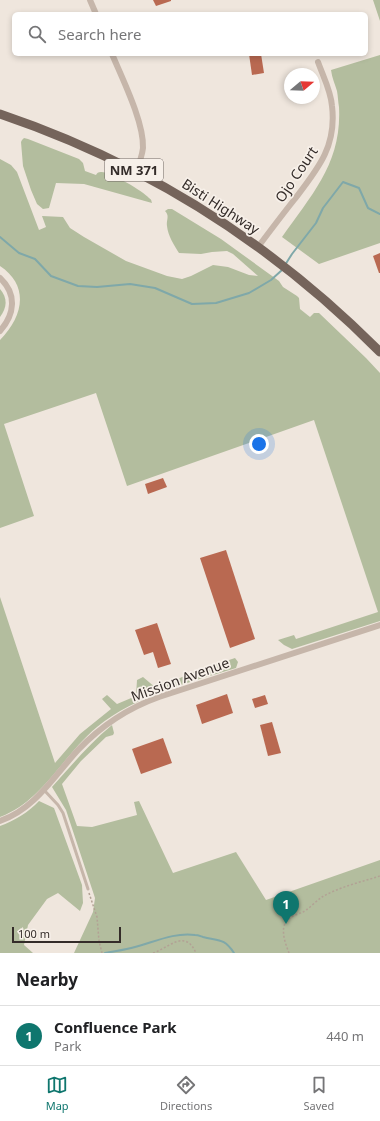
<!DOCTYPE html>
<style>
:root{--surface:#fff;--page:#f2f2f2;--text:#202124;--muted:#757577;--line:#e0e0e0;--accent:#0f766e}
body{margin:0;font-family:"Noto Sans",sans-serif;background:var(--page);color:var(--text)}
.compass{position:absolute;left:284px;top:68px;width:36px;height:36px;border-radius:50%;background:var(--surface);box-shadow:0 2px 6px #0003;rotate:71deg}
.scale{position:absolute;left:12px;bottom:10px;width:109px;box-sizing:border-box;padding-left:4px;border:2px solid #342c29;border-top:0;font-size:11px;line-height:14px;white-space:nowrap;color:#342c29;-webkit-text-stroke:3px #f7f0e9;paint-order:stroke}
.you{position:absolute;left:259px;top:444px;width:14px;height:14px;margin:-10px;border:3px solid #fff;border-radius:50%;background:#1a73e8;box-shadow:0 0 0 6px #1a73e833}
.badge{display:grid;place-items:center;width:26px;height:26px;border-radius:50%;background:var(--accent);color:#fff;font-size:13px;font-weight:700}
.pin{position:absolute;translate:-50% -33px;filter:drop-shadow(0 1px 2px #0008)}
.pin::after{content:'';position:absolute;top:21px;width:14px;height:12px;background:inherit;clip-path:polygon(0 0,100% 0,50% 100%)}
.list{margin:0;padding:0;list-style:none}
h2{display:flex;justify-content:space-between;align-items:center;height:52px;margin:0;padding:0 16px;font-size:17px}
h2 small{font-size:13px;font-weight:400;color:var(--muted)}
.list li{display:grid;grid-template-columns:26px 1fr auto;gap:12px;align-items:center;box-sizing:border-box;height:60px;padding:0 16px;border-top:1px solid var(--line)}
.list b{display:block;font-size:15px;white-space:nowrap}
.list p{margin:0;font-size:13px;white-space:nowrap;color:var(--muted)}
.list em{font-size:13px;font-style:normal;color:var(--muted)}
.icon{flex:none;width:22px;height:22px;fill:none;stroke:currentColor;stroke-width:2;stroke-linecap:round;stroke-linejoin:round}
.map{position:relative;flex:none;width:380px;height:953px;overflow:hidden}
.search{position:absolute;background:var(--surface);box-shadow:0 2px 6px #0003;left:12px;right:12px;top:12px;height:44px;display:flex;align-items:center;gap:10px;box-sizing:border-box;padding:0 14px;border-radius:6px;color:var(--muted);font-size:15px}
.sheet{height:112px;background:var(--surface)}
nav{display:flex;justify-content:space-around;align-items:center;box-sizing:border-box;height:56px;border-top:1px solid var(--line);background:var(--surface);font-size:11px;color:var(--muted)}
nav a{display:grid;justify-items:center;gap:2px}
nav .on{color:var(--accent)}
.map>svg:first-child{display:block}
</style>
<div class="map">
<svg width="380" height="953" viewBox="0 0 380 953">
<rect width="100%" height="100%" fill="#efe6dd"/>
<g fill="#b3bd9e">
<path d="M373,0H380V21Z"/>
<path d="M380,55V243L319,264L282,237C312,194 342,163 339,107C338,102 338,96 337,91C335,84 332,78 331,70Z"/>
<path d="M24,138L28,139L79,159L83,163L85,171L96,175C97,173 98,172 101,172C109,171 143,191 149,198C152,200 151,200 152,203L84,184L56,183L49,208L43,209L37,204L31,190L23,166L21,142L22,140Z"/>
<path d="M0,159L11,165L17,172L39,230L46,227L42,216L63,217L70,228L84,237L126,261L167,276L182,279L191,276L213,265L228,267L249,275L258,276L233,254L227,251L212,252L201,254L179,253C174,245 168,236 167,226C166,220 170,216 165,211L168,209H172L221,239L279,281L283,287L297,296L299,298L300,309L310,317L314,313H319L366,358L380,373V621L292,649L284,645L278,640L294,635L296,639L378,612L314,420L127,486L96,393L4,424L34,516L0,528V340C23,317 30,286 0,266Z"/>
<path d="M0,289C8,298 7,308 0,317Z"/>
<path d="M0,597L55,763L80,734L111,709L102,699L107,695L117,704L136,696L137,680L143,677L156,688L199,670L235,658L238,662L236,668C188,683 136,695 97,727C63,755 43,801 0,817Z"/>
<path d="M112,725L114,733L113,735L106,737L81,761L62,784L77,826L92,827L137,815L134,802L139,801L173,873L236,852L266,900L380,860V953H74L93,912L95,898L66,810L52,787C72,765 89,744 112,725Z"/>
<path d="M39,801L54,808L82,885L83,903L80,911L58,893L47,899L28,925L24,945L33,953H0V826C14,821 29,812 39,801Z"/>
</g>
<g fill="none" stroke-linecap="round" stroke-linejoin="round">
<g stroke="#7fa8a9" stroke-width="2">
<path d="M0,237L19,253L35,259L51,276L78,286L97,287L130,284L155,288L192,304L216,303L249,293L271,280L282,270"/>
<path d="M285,265L292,254L316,223L323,208L343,182L359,188L368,208L380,214"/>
<path d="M105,953C115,951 125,950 135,947C154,942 175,932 195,935C198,935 200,936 203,937C219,941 224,938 234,953"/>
</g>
</g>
<g fill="#b96951">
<path d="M153,0H171V1L156,6Z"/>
<path d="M249,54H261L264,73L252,75Z"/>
<path d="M380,253V273H379L373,256Z"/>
<path d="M163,478L167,487L148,494L145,484Z"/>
<path d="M226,550L255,639L230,648L200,558Z"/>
<path d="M157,623L171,664L158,668L153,652L144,655L135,630Z"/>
<path d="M227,694L233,713L202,724L196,705Z"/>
<path d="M265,695L268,704L255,708L252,699Z"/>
<path d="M272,722L281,753L268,756L260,725Z"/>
<path d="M163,738L172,763L141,774L132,749Z"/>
</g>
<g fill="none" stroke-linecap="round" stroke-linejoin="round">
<g stroke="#b2a194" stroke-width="1.5" stroke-dasharray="2 2" stroke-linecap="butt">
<path d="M89,893L97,917L99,941L102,953"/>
<path d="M153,953C169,948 185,928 196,953"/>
<path d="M289,953C286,945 282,935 284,926C287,917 296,915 303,912C310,908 316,901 322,897C339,887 361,882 380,876"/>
</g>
<path stroke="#c6b6aa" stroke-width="3" d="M44,790L58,805L63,813L88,889"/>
<g stroke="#c6b6aa" stroke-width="6">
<path d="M90,0L96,14"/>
<path d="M112,54C122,78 144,122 143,148C142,156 139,164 136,171"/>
<path d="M258,247C270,231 282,215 294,200C317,170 337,147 332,106C331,91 323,76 318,62"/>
<path d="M0,278C17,294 15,314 0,331"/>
<path d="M0,821C35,809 54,776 78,750C101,726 128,708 159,697L380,625"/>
</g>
<path stroke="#75645b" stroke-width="9" d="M0,114C145,163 272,243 380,352"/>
</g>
<g text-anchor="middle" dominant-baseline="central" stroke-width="3.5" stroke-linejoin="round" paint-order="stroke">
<rect fill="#f7f0e9" stroke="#6e6763" stroke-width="1" x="105" y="159" width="58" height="22" rx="3"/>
<g font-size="13" font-weight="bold" fill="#342c29">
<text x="134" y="170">NM 371</text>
</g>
<g font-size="14" fill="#342c29" stroke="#f7f0e9">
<text transform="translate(296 174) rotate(-56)">Ojo Court</text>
<text transform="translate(221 206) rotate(33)">Bisti Highway</text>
<text transform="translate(180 679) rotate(-20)">Mission Avenue</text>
</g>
</g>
</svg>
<svg class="compass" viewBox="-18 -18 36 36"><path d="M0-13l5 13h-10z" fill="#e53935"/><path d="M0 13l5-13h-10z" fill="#757577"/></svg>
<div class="scale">100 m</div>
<div class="you"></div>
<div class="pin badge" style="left:286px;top:924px">1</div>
<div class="search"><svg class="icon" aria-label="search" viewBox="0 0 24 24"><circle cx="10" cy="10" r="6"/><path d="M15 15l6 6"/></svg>Search here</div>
</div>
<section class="sheet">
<h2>Nearby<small></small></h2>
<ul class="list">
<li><span class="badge">1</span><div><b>Confluence Park</b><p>Park</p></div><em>440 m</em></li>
</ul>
</section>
<nav>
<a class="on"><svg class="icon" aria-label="map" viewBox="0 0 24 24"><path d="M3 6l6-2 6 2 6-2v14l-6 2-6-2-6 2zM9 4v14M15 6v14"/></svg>Map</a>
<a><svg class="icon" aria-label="directions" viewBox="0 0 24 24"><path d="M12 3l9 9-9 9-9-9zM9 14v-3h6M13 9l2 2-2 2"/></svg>Directions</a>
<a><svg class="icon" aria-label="saved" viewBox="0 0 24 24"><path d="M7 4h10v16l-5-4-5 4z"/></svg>Saved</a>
</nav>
